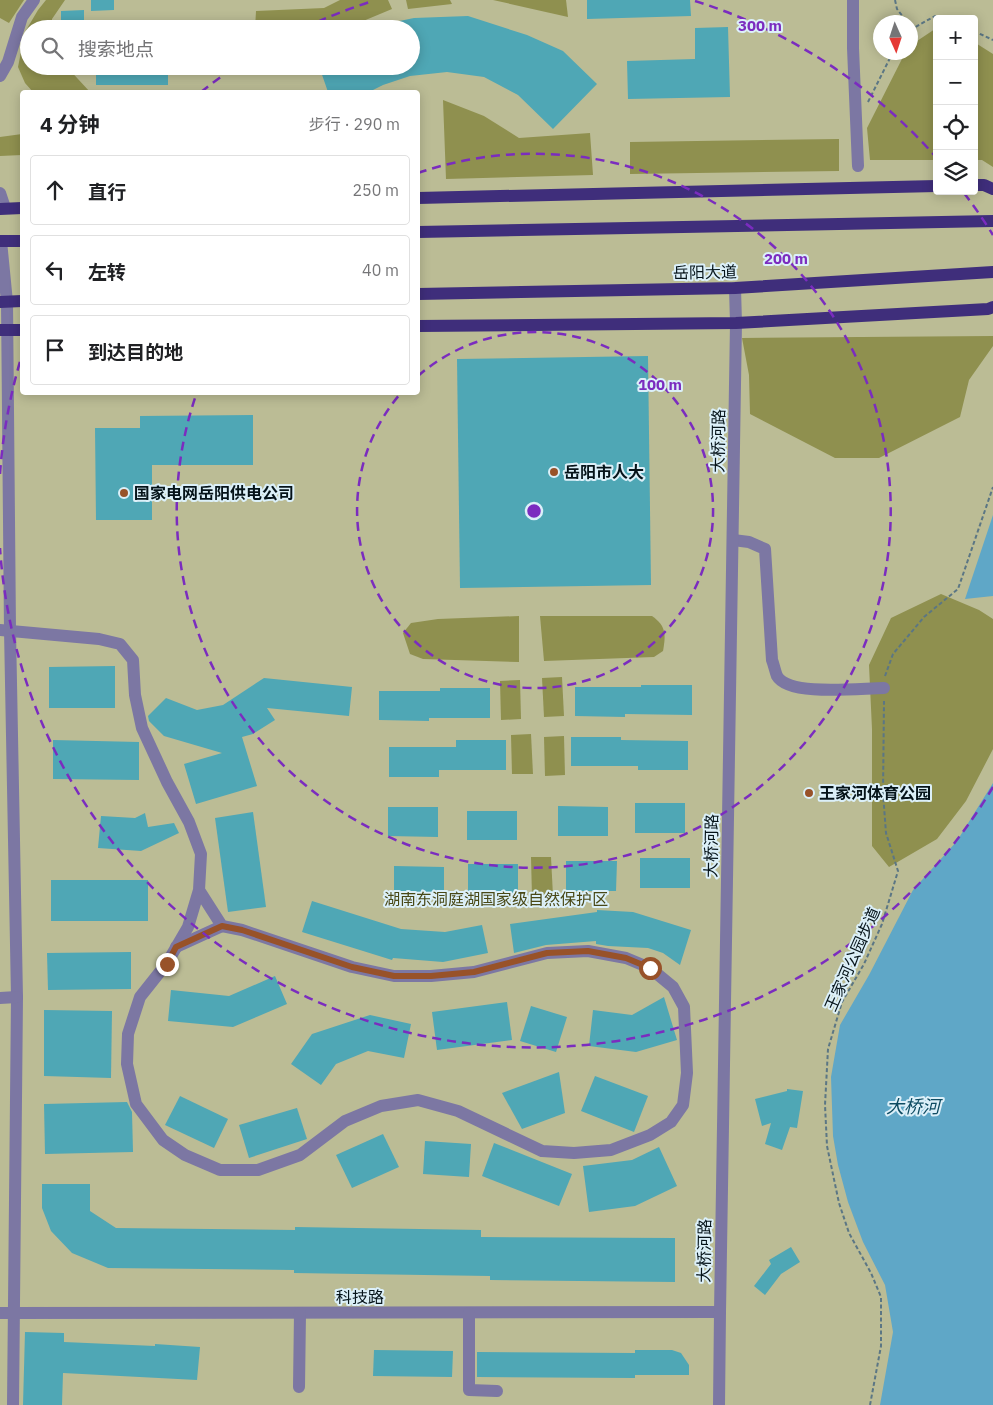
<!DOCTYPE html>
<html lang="zh">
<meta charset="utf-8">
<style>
:root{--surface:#fff;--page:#f2f2f2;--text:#202124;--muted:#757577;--line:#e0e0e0}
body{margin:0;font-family:"IBM Plex Sans","Noto Sans SC",sans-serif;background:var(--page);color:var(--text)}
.controls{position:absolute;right:15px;top:15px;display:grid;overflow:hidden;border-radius:5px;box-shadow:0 2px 12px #0003}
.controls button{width:45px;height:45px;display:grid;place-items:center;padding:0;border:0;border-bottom:1px solid var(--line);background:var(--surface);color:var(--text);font:25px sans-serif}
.compass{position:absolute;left:873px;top:15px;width:45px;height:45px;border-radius:50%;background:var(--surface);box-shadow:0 2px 12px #0003;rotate:177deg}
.stop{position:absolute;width:15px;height:15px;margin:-11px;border:4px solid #985229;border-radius:50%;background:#fff}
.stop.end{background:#985229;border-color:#fff;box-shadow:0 1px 5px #0008}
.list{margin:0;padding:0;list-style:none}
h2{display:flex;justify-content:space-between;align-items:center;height:65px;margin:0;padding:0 20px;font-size:21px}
h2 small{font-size:16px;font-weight:400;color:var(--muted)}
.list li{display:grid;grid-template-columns:32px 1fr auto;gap:15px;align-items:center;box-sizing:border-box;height:70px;margin:0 10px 10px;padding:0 10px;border:1px solid var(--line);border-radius:5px}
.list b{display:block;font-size:19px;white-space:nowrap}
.list em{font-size:16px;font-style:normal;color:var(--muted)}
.icon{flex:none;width:28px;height:28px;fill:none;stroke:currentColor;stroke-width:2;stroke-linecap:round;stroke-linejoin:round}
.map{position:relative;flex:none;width:993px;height:1405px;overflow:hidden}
.search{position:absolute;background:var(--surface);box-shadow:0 2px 12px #0003;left:20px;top:20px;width:400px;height:55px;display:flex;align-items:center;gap:12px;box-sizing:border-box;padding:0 18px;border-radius:28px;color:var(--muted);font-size:19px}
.panel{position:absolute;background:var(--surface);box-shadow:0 2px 12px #0003;left:20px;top:90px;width:400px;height:305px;border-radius:5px}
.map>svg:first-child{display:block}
</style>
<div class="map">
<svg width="993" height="1405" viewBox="0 0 993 1405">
<rect width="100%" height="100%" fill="#aad2e6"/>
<path fill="#bbbc95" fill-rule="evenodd" d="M0,0H993V1405H0ZM937,19H974V191H937ZM880,22H910V52H880ZM29,29H411V66H29ZM22,92H418V392H22Z"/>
<g fill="#8f904f">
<path d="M0,0H24L9,23L0,18Z"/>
<path d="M46,0H65L52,19V29H29V66H66L90,92H33L25,83L18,67L25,32L38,10Z"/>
<path d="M340,0H388L392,9L344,29H255L256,11L324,8Z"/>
<path d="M406,0H450L452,4L408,9Z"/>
<path d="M493,0H566L568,17Z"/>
<path d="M935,29H937V160H870L867,128L905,53L910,52L911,45Z"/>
<path d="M974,42L993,54V167L982,160H974Z"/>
<path d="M443,100L484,116L519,138L590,133L593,175L446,179Z"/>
<path d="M22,134V155L0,156V137Z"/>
<path d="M839,139V171L630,174V142Z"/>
<path d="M993,336V346L969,380L960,417L879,458H835L750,414L749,375L742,338Z"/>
<path d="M941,594L979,610L993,619V749L966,801L937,839L889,867L872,846V729L869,665L891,618Z"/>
<path d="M519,616V662L423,659L410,654L403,633L411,623L438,619Z"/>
<path d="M540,616H652C666,626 666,634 663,651L654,657L544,661Z"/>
<path d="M562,677L564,716L544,717L542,678Z"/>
<path d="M520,680L521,719L501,720L500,681Z"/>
<path d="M531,734L533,774H512L511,735Z"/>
<path d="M564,736L565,775L545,776L544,737Z"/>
<path d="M531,857H551L553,896L532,897Z"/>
</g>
<g fill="#5fa7c7">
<path d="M993,515V596L965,599Z"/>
<path d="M993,783V1405H880L893,1332L885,1285L863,1242L848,1202L838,1165L833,1136L831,1077L840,1025L869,975L913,890L957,841Z"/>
</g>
<g fill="#4fa7b5">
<path d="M91,0H114V10L91,11Z"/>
<path d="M587,0H690L691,16L587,19Z"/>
<path d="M84,10V29H61V11Z"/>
<path d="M468,16L527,35L563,51L597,84L553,129L518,95L484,77L447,72L410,76L383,85L369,92H328L319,66H411V29H385V24L414,18Z"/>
<path d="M728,27L730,97L628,99L627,61L695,59V28Z"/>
<rect x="96" y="66" width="72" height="19"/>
<path d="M648,356L651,585L460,588L457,359Z"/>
<path d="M253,415V465H152V520H96L95,428H140V416Z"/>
<path d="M115,666V708H49V667Z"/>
<path d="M264,678L352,687L349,716L267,708L275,720L253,734L242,737L257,786L196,804L184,764L222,753L164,736L149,721L148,716L166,698L197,710L223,705Z"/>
<path d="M641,685H692V715L625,714V717L575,716V687H641Z"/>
<path d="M440,688H490V718H429V721L379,720V691H440Z"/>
<path d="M571,737H621V740L688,741V770H638V766H571Z"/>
<path d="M53,740L139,742V780L53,779Z"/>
<path d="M456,740H506V770H439V777H389V747H456Z"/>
<rect x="635" y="803" width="50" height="30"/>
<path d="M558,806L608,807V836H558Z"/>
<path d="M388,807H438V837L388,836Z"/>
<rect x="467" y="811" width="50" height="29"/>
<path d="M253,812L266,907L228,912L215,818Z"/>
<path d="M145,813L148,827L174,823L179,833L141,851L98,848L101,816L135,818Z"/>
<rect x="640" y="858" width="50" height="30"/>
<path d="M566,861H617L616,891H566Z"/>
<rect x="468" y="864" width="50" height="29"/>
<path d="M394,866L444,867V896H394Z"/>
<rect x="51" y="880" width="97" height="41"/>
<path d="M312,901L401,929L445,932L482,925L488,953L443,962L393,958L392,960L302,932Z"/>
<path d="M597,910L633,912L691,930L680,965L663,953L648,948L608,946L596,944V941L546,945L514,953L510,924L597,912Z"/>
<path d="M131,952V989L48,990L47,953Z"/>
<path d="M275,976L287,1004L233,1027L168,1021L171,990L229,996Z"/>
<path d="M664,997L677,1040L636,1052L589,1046L593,1010L632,1015Z"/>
<path d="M507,1002L512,1040L437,1050L432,1012Z"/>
<path d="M531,1006L567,1017L556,1052L520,1041Z"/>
<path d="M44,1010L112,1011L111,1078L44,1076Z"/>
<path d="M370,1015L411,1024L404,1058L368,1051L336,1064L321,1085L291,1064L312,1034Z"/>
<path d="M559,1072L565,1113L522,1129L502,1093Z"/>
<path d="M595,1076L648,1096L634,1132L581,1111Z"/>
<path d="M787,1089L803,1091L797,1128L790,1127L782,1150L765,1144L771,1123L762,1126L755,1099L787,1091Z"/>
<path d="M180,1096L228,1119L214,1148L165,1125Z"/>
<path d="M127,1102L132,1112L133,1152L45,1154L44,1104Z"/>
<path d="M297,1108L307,1139L249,1158L239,1125Z"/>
<path d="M383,1134L399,1167L352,1188L336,1155Z"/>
<path d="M425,1141L471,1144L469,1177L423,1174Z"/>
<path d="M494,1143L572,1174L559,1206L482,1176Z"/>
<path d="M659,1147L677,1186L635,1206L589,1212L583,1166L632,1160Z"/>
<path d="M42,1184H90V1211L116,1228L295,1230V1227L481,1230V1237L675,1238V1282L490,1280V1276L294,1273V1270L108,1268L72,1253L51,1231L42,1208Z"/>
<path d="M791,1247L800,1262L781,1274L765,1295L754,1286L771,1264L769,1260Z"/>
<path d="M25,1332L64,1333V1342L155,1346V1344L200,1347L197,1380L63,1373L62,1405H23Z"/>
<path d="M374,1350L453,1351L452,1377L373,1376Z"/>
<path d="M635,1350H672L681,1353L689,1365V1375H635V1378L477,1377V1352L635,1353Z"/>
</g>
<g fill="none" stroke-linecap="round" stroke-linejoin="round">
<g stroke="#5b7684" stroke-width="2" stroke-dasharray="4 2.5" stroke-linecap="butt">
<path d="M895,0L897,9L907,22"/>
<path d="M910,30L935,16L946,19"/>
<path d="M974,31L993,40"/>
<path d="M868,102L893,52"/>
<path d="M885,676L893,654L924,617L958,589L993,487"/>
<path d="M870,1405L881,1346V1297L871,1273L849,1233L839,1203L827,1146L825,1105L828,1049L842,1002L864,964L882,924L898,871L886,833L883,793L884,701"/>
</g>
<g stroke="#7c77a3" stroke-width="12">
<path d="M853,0V48L858,166"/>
<path d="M0,76L8,62L22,17L34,0"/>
<path d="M0,193L5,208"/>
<path d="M1,241L7,302L10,630L17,997L13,1405"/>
<path d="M733,540L749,542L765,549L772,660C774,665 775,671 777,676C789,697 861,688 884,688"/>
<path d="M0,630L99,639L120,644L133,660L135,695L142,728L167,782L189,822L201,854L199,890L188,927L167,963L140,997L128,1034L127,1064L136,1104L163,1140L185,1155L220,1170H258L300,1155L345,1121L381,1106L418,1100L458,1111L542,1151L574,1153L611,1150L650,1135L671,1122L683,1105L687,1073L684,1007L673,987L650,968L626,958L588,951L547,953L474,972L431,976H394L352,967L242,930L222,926L199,890"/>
<path d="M176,947L222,926"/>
<path d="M0,998L17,997"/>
<path d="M0,1313L720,1312"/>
<path d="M469,1313V1390L497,1391"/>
<path d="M299,1387L300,1313"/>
<path d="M719,1405L720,1312L736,323L735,288"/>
</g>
<g stroke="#3f2e7b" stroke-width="12">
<path d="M974,185H984L993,189"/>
<path d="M418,198L937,186"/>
<path d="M0,209L22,208"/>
<path d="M418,232L993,221"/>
<path d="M0,241H22"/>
<path d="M418,294L735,288L993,272"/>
<path d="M0,302L22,301"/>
<path d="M418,326L736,323L988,309L993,307"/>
<path d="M0,330H22"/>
</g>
</g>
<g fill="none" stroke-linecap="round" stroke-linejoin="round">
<path stroke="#985229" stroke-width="6" d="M167,964L176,947L222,926L242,930L352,967L394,976H431L474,972L547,953L588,951L626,958L650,968"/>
</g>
<g fill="none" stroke="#7b2cbf" stroke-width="2.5" stroke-dasharray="9 6">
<path d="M418 376A178 178 0 1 1 401 393"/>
<path d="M418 173A357 357 0 1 1 196 395"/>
<path d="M993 787A535 535 0 0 1 0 548M0 474A535 535 0 0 1 22 355M201 92A535 535 0 0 1 235 67M304 28A535 535 0 0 1 373 1M695 1A535 535 0 0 1 935 156M964 193A535 535 0 0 1 993 235"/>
</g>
<g fill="#985229" stroke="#dcf0f9" stroke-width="2">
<circle cx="554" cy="472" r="5"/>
<circle cx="124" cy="493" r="5"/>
<circle cx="809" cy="793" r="5"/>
</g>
<g text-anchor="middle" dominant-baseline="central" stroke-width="4" stroke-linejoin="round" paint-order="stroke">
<g font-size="16" fill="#051319" stroke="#dcf0f9">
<text transform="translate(705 272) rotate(-1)">岳阳大道</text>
<text transform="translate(718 441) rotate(-89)">大桥河路</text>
<text transform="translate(711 846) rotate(-89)">大桥河路</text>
<text transform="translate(852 959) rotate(-66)">王家河公园步道</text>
<text transform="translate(704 1251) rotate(-89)">大桥河路</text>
<text x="360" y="1297">科技路</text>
</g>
<g font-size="16" font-weight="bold" fill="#051319" stroke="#dcf0f9" text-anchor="start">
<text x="564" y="472">岳阳市人大</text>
<text x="134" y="493">国家电网岳阳供电公司</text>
<text x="819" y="793">王家河体育公园</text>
</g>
<g font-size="16" fill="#494816" stroke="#dcf0f9">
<text x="496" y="899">湖南东洞庭湖国家级自然保护区</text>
</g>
<g font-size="18" font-style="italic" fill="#0e4b62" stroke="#dcf0f9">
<text x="913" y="1106">大桥河</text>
</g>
</g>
<circle cx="534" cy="511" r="8" fill="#7b2cbf" stroke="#dcf0f9" stroke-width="2.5"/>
<g font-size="15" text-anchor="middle" font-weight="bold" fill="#7b2cbf" stroke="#dcf0f9" stroke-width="4" stroke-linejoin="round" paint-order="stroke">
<text x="760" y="31">300 m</text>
<text x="786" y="264">200 m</text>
<text x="660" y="390">100 m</text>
</g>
</svg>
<div class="controls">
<button>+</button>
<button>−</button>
<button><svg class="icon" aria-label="locate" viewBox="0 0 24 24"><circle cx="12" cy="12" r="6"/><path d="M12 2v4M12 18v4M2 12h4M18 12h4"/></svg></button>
<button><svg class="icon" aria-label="layers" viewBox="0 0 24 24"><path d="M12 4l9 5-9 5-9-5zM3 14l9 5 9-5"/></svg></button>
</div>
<svg class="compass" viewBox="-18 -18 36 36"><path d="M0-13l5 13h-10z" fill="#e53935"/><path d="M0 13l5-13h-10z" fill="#757577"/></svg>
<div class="stop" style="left:650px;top:968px"></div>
<div class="stop end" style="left:167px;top:964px"></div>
<div class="search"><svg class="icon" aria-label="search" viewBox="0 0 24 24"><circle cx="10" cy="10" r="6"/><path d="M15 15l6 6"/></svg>搜索地点</div>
<section class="panel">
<h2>4 分钟<small>步行 · 290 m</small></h2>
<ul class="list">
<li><svg class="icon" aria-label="ahead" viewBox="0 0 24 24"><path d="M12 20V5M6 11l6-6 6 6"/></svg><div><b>直行</b></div><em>250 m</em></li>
<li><svg class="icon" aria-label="left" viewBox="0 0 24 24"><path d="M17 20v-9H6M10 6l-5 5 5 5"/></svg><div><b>左转</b></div><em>40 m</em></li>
<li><svg class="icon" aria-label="arrive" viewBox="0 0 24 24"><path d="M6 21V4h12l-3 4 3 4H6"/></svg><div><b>到达目的地</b></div></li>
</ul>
</section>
</div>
